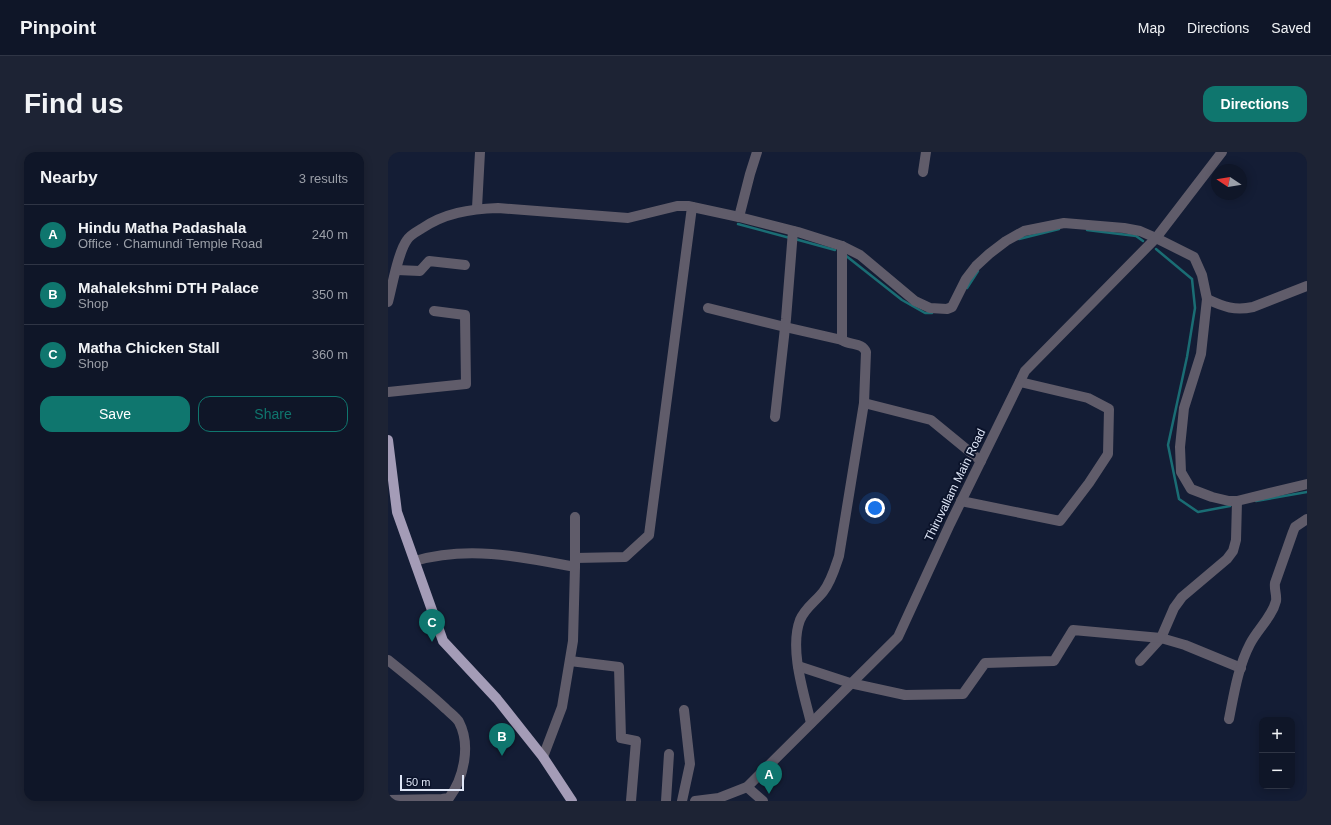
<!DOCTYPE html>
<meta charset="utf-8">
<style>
:root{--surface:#0f1628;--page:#1d2334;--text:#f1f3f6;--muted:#9b9fa8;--line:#2f3545;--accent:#0f766e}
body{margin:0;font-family:Arial,sans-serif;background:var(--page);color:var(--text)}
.controls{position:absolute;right:12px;bottom:12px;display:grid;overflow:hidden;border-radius:8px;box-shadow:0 2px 10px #0003}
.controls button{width:36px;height:36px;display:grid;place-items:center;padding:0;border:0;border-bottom:1px solid var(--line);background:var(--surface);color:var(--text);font:20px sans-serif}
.compass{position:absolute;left:823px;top:12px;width:36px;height:36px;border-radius:50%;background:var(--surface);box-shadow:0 2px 10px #0003;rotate:282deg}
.scale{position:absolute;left:12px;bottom:10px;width:64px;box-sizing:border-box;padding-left:4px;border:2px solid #dfe6f7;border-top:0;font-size:11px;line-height:14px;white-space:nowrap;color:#dfe6f7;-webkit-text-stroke:3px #0b132a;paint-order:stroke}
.you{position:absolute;left:487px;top:356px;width:14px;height:14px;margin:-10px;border:3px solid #fff;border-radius:50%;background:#1a73e8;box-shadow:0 0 0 6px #1a73e833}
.badge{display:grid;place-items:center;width:26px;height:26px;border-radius:50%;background:var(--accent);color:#fff;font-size:13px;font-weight:700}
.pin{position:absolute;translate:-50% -33px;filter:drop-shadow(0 1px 2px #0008)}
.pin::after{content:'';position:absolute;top:21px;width:14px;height:12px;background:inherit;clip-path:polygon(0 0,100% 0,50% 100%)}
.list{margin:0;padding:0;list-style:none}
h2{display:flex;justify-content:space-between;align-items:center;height:52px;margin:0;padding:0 16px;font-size:17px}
h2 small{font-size:13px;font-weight:400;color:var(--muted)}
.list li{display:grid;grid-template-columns:26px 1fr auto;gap:12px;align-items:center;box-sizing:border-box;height:60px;padding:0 16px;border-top:1px solid var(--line)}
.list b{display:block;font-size:15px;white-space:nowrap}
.list p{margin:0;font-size:13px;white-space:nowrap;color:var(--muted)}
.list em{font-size:13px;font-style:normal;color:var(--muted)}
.actions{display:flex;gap:8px;padding:12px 16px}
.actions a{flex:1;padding:9px 0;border:1px solid var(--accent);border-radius:12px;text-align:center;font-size:14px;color:var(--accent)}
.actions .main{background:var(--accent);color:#fff}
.map{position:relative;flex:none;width:919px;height:649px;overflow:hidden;border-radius:12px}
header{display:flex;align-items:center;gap:24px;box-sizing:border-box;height:56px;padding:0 20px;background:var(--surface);border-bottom:1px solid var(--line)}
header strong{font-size:19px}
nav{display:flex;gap:22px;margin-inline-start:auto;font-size:14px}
.intro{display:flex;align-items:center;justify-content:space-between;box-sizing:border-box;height:96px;padding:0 24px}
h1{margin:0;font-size:28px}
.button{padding:10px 18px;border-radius:12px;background:var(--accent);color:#fff;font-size:14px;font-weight:700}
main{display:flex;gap:24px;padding:0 24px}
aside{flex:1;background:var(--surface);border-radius:12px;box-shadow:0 2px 10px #0003}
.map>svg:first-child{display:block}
</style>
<header>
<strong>Pinpoint</strong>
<nav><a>Map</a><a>Directions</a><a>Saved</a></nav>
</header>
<div class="intro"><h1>Find us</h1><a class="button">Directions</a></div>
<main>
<aside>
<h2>Nearby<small>3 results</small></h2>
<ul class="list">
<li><span class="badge">A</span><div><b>Hindu Matha Padashala</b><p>Office · Chamundi Temple Road</p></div><em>240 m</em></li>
<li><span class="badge">B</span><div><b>Mahalekshmi DTH Palace</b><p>Shop</p></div><em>350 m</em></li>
<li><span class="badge">C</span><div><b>Matha Chicken Stall</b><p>Shop</p></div><em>360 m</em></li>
</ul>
<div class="actions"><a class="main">Save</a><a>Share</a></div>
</aside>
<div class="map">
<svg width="919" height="649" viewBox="0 0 919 649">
<rect width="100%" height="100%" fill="#141d35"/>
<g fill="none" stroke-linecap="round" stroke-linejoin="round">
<g stroke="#1a6d74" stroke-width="2.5">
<path d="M350,72L402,86"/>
<path d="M699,78L748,84L755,89"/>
<path d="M407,87L447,98"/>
<path d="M631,87L671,77"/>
<path d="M768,97L804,127L807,156L799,205L780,293L791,347L810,360L842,354"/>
<path d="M457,103L514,148L537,161H544"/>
<path d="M579,136L590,119"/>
<path d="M868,349L919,340"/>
</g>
<g stroke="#605c6a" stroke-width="10">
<path d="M535,20L538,0"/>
<path d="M89,56L92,0"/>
<path d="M351,65L362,22L369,0"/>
<path d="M9,118L32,119L41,109L77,113"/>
<path d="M819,147C836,155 847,159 865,155L919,134"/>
<path d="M0,150C4,135 10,100 19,88C22,83 28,80 33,77C56,61 82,57 110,56L240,66L289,54H300L351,65L410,80L454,94L472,103L527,149L542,156L559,157L564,155L578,127L588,114L601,102L618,89L636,79L676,71L736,76L752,79L768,86L806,105L814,123L819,147L813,202L796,256L792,295L793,320L803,337L824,345L841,349H849L919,332"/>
<path d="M320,156L397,175L454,188"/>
<path d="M0,240L78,232L77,163L46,159"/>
<path d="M476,251L543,268L593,309"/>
<path d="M387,265L398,167L405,79"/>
<path d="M573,349L672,369L701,331L720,302L721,257L700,246L632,230"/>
<path d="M187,406L237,405L261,383L304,55"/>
<path d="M27,409C80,393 135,405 187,415"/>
<path d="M0,508C20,524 40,540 58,557C62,561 69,566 71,570C83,593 76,626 61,646L54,647L0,648"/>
<path d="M182,509L231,515L233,586L248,589L243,649"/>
<path d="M752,509L773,486L786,456L794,445L839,407L845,399L848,388L849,349"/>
<path d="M410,514L462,531L517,543L575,542L597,511L666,509L685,478L773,486L797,493L853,516"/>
<path d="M841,567C846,542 850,515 862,492C869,478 884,465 888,449C889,443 886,437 887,431L905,380L907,375L919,367"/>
<path d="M423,571C416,542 401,497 412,468C417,456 427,450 435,440C443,430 447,416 451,404L476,251L478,200C474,190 463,194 454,188V94"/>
<path d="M155,605L174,555L185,489L187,415V365"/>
<path d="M359,635L375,649"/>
<path d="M278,649L281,602"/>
<path d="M294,649L302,612L296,558"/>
<path d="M307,649L331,646L359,635L510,485L562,372L637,219L768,86L834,0"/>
</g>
<path stroke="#a49cb7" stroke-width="10" d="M0,288L9,360L55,489L109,547L155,605L184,649"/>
</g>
<g text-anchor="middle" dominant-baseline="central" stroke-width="4" stroke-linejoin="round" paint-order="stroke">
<g font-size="12" fill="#dfe6f7" stroke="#0b132a">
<text transform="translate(567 333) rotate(-64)">Thiruvallam Main Road</text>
</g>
</g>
</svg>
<div class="controls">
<button>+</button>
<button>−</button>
</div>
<svg class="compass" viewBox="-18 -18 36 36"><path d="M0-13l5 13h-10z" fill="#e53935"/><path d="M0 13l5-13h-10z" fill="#9b9fa8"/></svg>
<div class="scale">50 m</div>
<div class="you"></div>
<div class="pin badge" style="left:381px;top:642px">A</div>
<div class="pin badge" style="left:114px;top:604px">B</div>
<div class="pin badge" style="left:44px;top:490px">C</div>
</div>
</main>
